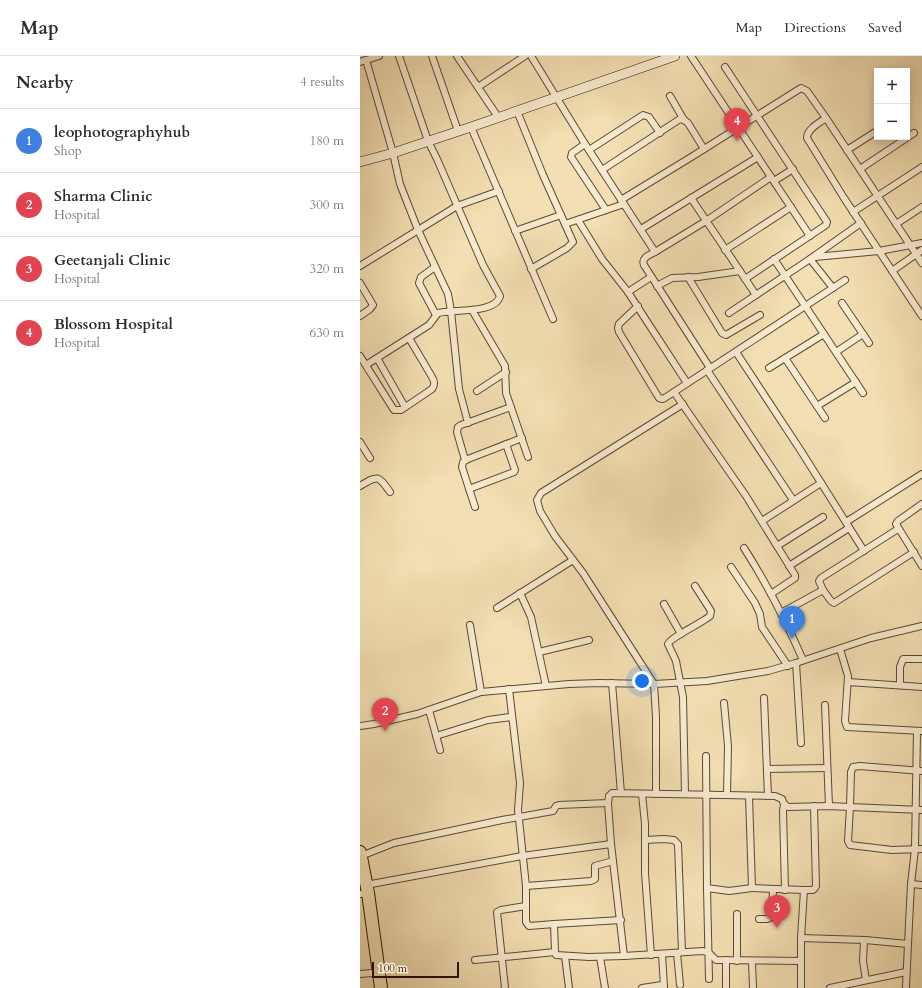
<!DOCTYPE html>
<meta charset="utf-8">
<style>
:root{--surface:#fff;--page:#f7f7f7;--text:#2b2b33;--muted:#7c7c81;--line:#e1e1e2;--accent:#db2777}
body{margin:0;font-family:Cardo,serif;background:var(--page);color:var(--text)}
.controls{position:absolute;right:12px;top:12px;display:grid;overflow:hidden;border-radius:0px;box-shadow:0 2px 10px #0003}
.controls button{width:36px;height:36px;display:grid;place-items:center;padding:0;border:0;border-bottom:1px solid var(--line);background:var(--surface);color:var(--text);font:20px sans-serif}
.scale{position:absolute;left:12px;bottom:10px;width:87px;box-sizing:border-box;padding-left:4px;border:2px solid #2d150a;border-top:0;font-size:11px;line-height:14px;white-space:nowrap;color:#2d150a;-webkit-text-stroke:3px #f7eace;paint-order:stroke}
.you{position:absolute;left:282px;top:625px;width:14px;height:14px;margin:-10px;border:3px solid #fff;border-radius:50%;background:#1a73e8;box-shadow:0 0 0 6px #1a73e833}
.badge{display:grid;place-items:center;width:26px;height:26px;border-radius:50%;background:var(--accent);color:#fff;font-size:13px;font-weight:700}
.pin{position:absolute;translate:-50% -33px;filter:drop-shadow(0 1px 2px #0008)}
.pin::after{content:'';position:absolute;top:21px;width:14px;height:12px;background:inherit;clip-path:polygon(0 0,100% 0,50% 100%)}
.list{margin:0;padding:0;list-style:none}
h2{display:flex;justify-content:space-between;align-items:center;height:52px;margin:0;padding:0 16px;font-size:17px}
h2 small{font-size:13px;font-weight:400;color:var(--muted)}
.list li{display:grid;grid-template-columns:26px 1fr auto;gap:12px;align-items:center;box-sizing:border-box;height:64px;padding:0 16px;border-top:1px solid var(--line)}
.list b{display:block;font-size:15px;white-space:nowrap}
.list p{margin:0;font-size:13px;white-space:nowrap;color:var(--muted)}
.list em{font-size:13px;font-style:normal;color:var(--muted)}
.map{position:relative;flex:none;width:562px;height:932px;overflow:hidden}
header{display:flex;align-items:center;gap:24px;box-sizing:border-box;height:56px;padding:0 20px;background:var(--surface);border-bottom:1px solid var(--line)}
header strong{font-size:19px}
nav{display:flex;gap:22px;margin-inline-start:auto;font-size:14px}
main{display:flex}
aside{flex:1;background:var(--surface)}
.map>svg:first-child{display:block}
</style>
<header>
<strong>Map</strong>
<nav><a>Map</a><a>Directions</a><a>Saved</a></nav>
</header>
<main>
<aside>
<h2>Nearby<small>4 results</small></h2>
<ul class="list">
<li><span class="badge" style="background:#3f7fe0">1</span><div><b>leophotographyhub</b><p>Shop</p></div><em>180 m</em></li>
<li><span class="badge" style="background:#e0444e">2</span><div><b>Sharma Clinic</b><p>Hospital</p></div><em>300 m</em></li>
<li><span class="badge" style="background:#e0444e">3</span><div><b>Geetanjali Clinic</b><p>Hospital</p></div><em>320 m</em></li>
<li><span class="badge" style="background:#e0444e">4</span><div><b>Blossom Hospital</b><p>Hospital</p></div><em>630 m</em></li>
</ul>
</aside>
<div class="map">
<svg width="562" height="932" viewBox="0 0 562 932">
<rect width="100%" height="100%" fill="#f3dfb3"/>
<filter id="stains"><feTurbulence type="fractalNoise" baseFrequency=".005" numOctaves="4"/><feColorMatrix values="0 0 0 0 .2 0 0 0 0 .09 0 0 0 0 .02 0 0 0 .5 -.17"/></filter>
<radialGradient id="worn" r=".72"><stop offset=".6" stop-color="#630" stop-opacity="0"/><stop offset="1" stop-color="#630" stop-opacity=".3"/></radialGradient>
<g fill="none" stroke-linecap="round" stroke-linejoin="round">
<g stroke="#5e4834" stroke-width="8">
<g id="street">
<path d="M72,0L98,75"/>
<path d="M97,0L138,61"/>
<path d="M171,0L225,88L295,196L346,165L411,121"/>
<path d="M331,0L450,180"/>
<path d="M6,4L33,97L40,128L58,174L88,238L91,255L99,333L108,367"/>
<path d="M0,6L19,0"/>
<path d="M365,11L467,166L466,169L385,223"/>
<path d="M118,31L165,0"/>
<path d="M310,40L324,64"/>
<path d="M157,55L183,119L213,186L207,192L171,213"/>
<path d="M466,62C459,67 447,73 447,82L484,142L562,260"/>
<path d="M111,71L193,263"/>
<path d="M225,88L212,97L211,101L246,154"/>
<path d="M229,94L283,59L289,61L300,77"/>
<path d="M487,94L517,75"/>
<path d="M500,113L554,77"/>
<path d="M242,114L320,63L324,64L328,67L344,93"/>
<path d="M414,125L433,113"/>
<path d="M331,142L396,239"/>
<path d="M261,144L333,100L441,32L447,35L466,62L562,207"/>
<path d="M493,156L562,111"/>
<path d="M218,164L242,203L268,236L286,264L327,327"/>
<path d="M205,168L264,148"/>
<path d="M536,168L562,151"/>
<path d="M281,173L398,101"/>
<path d="M155,175L201,159"/>
<path d="M365,194L431,151"/>
<path d="M295,196C289,199 281,202 284,209L350,312"/>
<path d="M414,203L503,337"/>
<path d="M0,210L97,150L139,135"/>
<path d="M75,211L61,221L59,227L76,259"/>
<path d="M532,215L562,194"/>
<path d="M328,221L362,277L366,279L400,259"/>
<path d="M0,227L13,249L10,253L0,260"/>
<path d="M297,230L312,222L338,221L380,215"/>
<path d="M473,232L450,203L501,167"/>
<path d="M268,236L291,221"/>
<path d="M482,247L509,287"/>
<path d="M278,250L259,268L258,272L259,276L299,342L303,343L314,336"/>
<path d="M112,254L145,310L146,337L168,401"/>
<path d="M369,257L450,203L455,201L519,195L562,187"/>
<path d="M376,296L441,395L504,495"/>
<path d="M476,296L503,278"/>
<path d="M0,300L34,354H41L72,333C75,329 75,326 72,321L49,282"/>
<path d="M17,302L45,351"/>
<path d="M425,302L465,362"/>
<path d="M6,309L69,269L78,257C93,253 136,258 140,240L123,209L77,103L68,85L39,0"/>
<path d="M409,312L464,278"/>
<path d="M347,314L433,444"/>
<path d="M117,335L146,316"/>
<path d="M457,350L496,326"/>
<path d="M0,386L10,402"/>
<path d="M105,404L97,376L98,371L101,369L151,351"/>
<path d="M0,430C18,419 18,419 30,436"/>
<path d="M109,433L154,416L155,414L146,388"/>
<path d="M562,448L538,465L536,468L562,510"/>
<path d="M115,451L102,411L103,406L108,403L162,382"/>
<path d="M402,465L461,427"/>
<path d="M486,466L562,418"/>
<path d="M417,490L463,461"/>
<path d="M384,492C407,528 426,565 443,604"/>
<path d="M429,510L489,472"/>
<path d="M371,511L395,547L400,558L402,571L428,610"/>
<path d="M463,534L471,545L474,547L554,496"/>
<path d="M160,537L171,561L186,630"/>
<path d="M411,538L435,522V519L386,440L314,336L485,224"/>
<path d="M304,548L321,578"/>
<path d="M137,552L213,504"/>
<path d="M421,557L463,534L459,525L461,522L538,473"/>
<path d="M110,569L121,636"/>
<path d="M480,593L488,620L485,665L487,671L562,675"/>
<path d="M179,596L229,584"/>
<path d="M436,607L441,687"/>
<path d="M488,626L562,631"/>
<path d="M252,627L261,737"/>
<path d="M540,629V611L543,603H562"/>
<path d="M149,633L160,727L158,754L166,830V866L169,870L194,868L195,896L196,899L229,901L264,900L343,895L349,897L356,904L441,905"/>
<path d="M404,642L408,740"/>
<path d="M364,647L368,690L367,738"/>
<path d="M465,649L469,750"/>
<path d="M69,654L80,694"/>
<path d="M0,670L14,668L57,658L121,636L209,628L239,627L294,628L347,625L408,615L436,607L511,582L562,570"/>
<path d="M76,680L128,664L151,661"/>
<path d="M346,700L347,832L369,835L392,832"/>
<path d="M407,713L467,712"/>
<path d="M562,715L500,710L493,711L491,716L490,751L562,754"/>
<path d="M282,738L285,768V817L291,899"/>
<path d="M296,738V661L294,628L223,517L195,480L180,455L177,444L181,437L323,348"/>
<path d="M325,738L323,641L316,605L308,588C311,581 342,567 350,560L351,555L335,530"/>
<path d="M389,740L392,832L444,834L441,882V932"/>
<path d="M248,747L251,788L264,900"/>
<path d="M424,748L423,755L425,834"/>
<path d="M285,784L304,783L314,784L318,788L322,896"/>
<path d="M1,800L34,787L142,764L193,755L196,750L199,749L248,747L249,740L252,737L415,740L422,743L424,748L428,751L469,750L490,751L488,785L490,789L532,794L562,793"/>
<path d="M551,828L562,829"/>
<path d="M6,829L162,800L251,788"/>
<path d="M166,830L231,825L235,823V810L253,805"/>
<path d="M347,832L349,923"/>
<path d="M444,834H453L455,832L456,830L454,750"/>
<path d="M0,838H1"/>
<path d="M377,858V905"/>
<path d="M399,863H407L412,861L413,833"/>
<path d="M194,868L261,864"/>
<path d="M441,882L505,884L548,888L546,932"/>
<path d="M504,884L503,905L506,924"/>
<path d="M548,888L551,828L555,793L557,675"/>
<path d="M317,897L320,929"/>
<path d="M302,898L304,931"/>
<path d="M205,900L209,932"/>
<path d="M240,901L245,932"/>
<path d="M115,904L195,896"/>
<path d="M366,904V932"/>
<path d="M392,905L393,932"/>
<path d="M0,918L12,917"/>
<path d="M145,932L137,856L141,854L166,850"/>
<path d="M282,932L302,929L304,932"/>
<path d="M470,932L546,916"/>
</g>
</g>
<g stroke="#2d150a" stroke-width="10">
<path id="secondary" d="M0,106L33,97L111,71L315,0"/>
</g>
<g stroke="#2d150a" stroke-width="14">
<path id="highway" d="M0,796L8,837L21,932"/>
</g>
<use href="#street" stroke="#f7eace" stroke-width="6"/>
<use href="#secondary" stroke="#f7eace" stroke-width="9"/>
<use href="#highway" stroke="#f3dfb3" stroke-width="12"/>
</g>
<rect width="100%" height="100%" filter="url(#stains)"/>
<rect width="100%" height="100%" fill="url(#worn)"/>
</svg>
<div class="controls">
<button>+</button>
<button>−</button>
</div>
<div class="scale">100 m</div>
<div class="you"></div>
<div class="pin badge" style="left:432px;top:583px;background:#3f7fe0">1</div>
<div class="pin badge" style="left:25px;top:675px;background:#e0444e">2</div>
<div class="pin badge" style="left:417px;top:872px;background:#e0444e">3</div>
<div class="pin badge" style="left:377px;top:85px;background:#e0444e">4</div>
</div>
</main>
